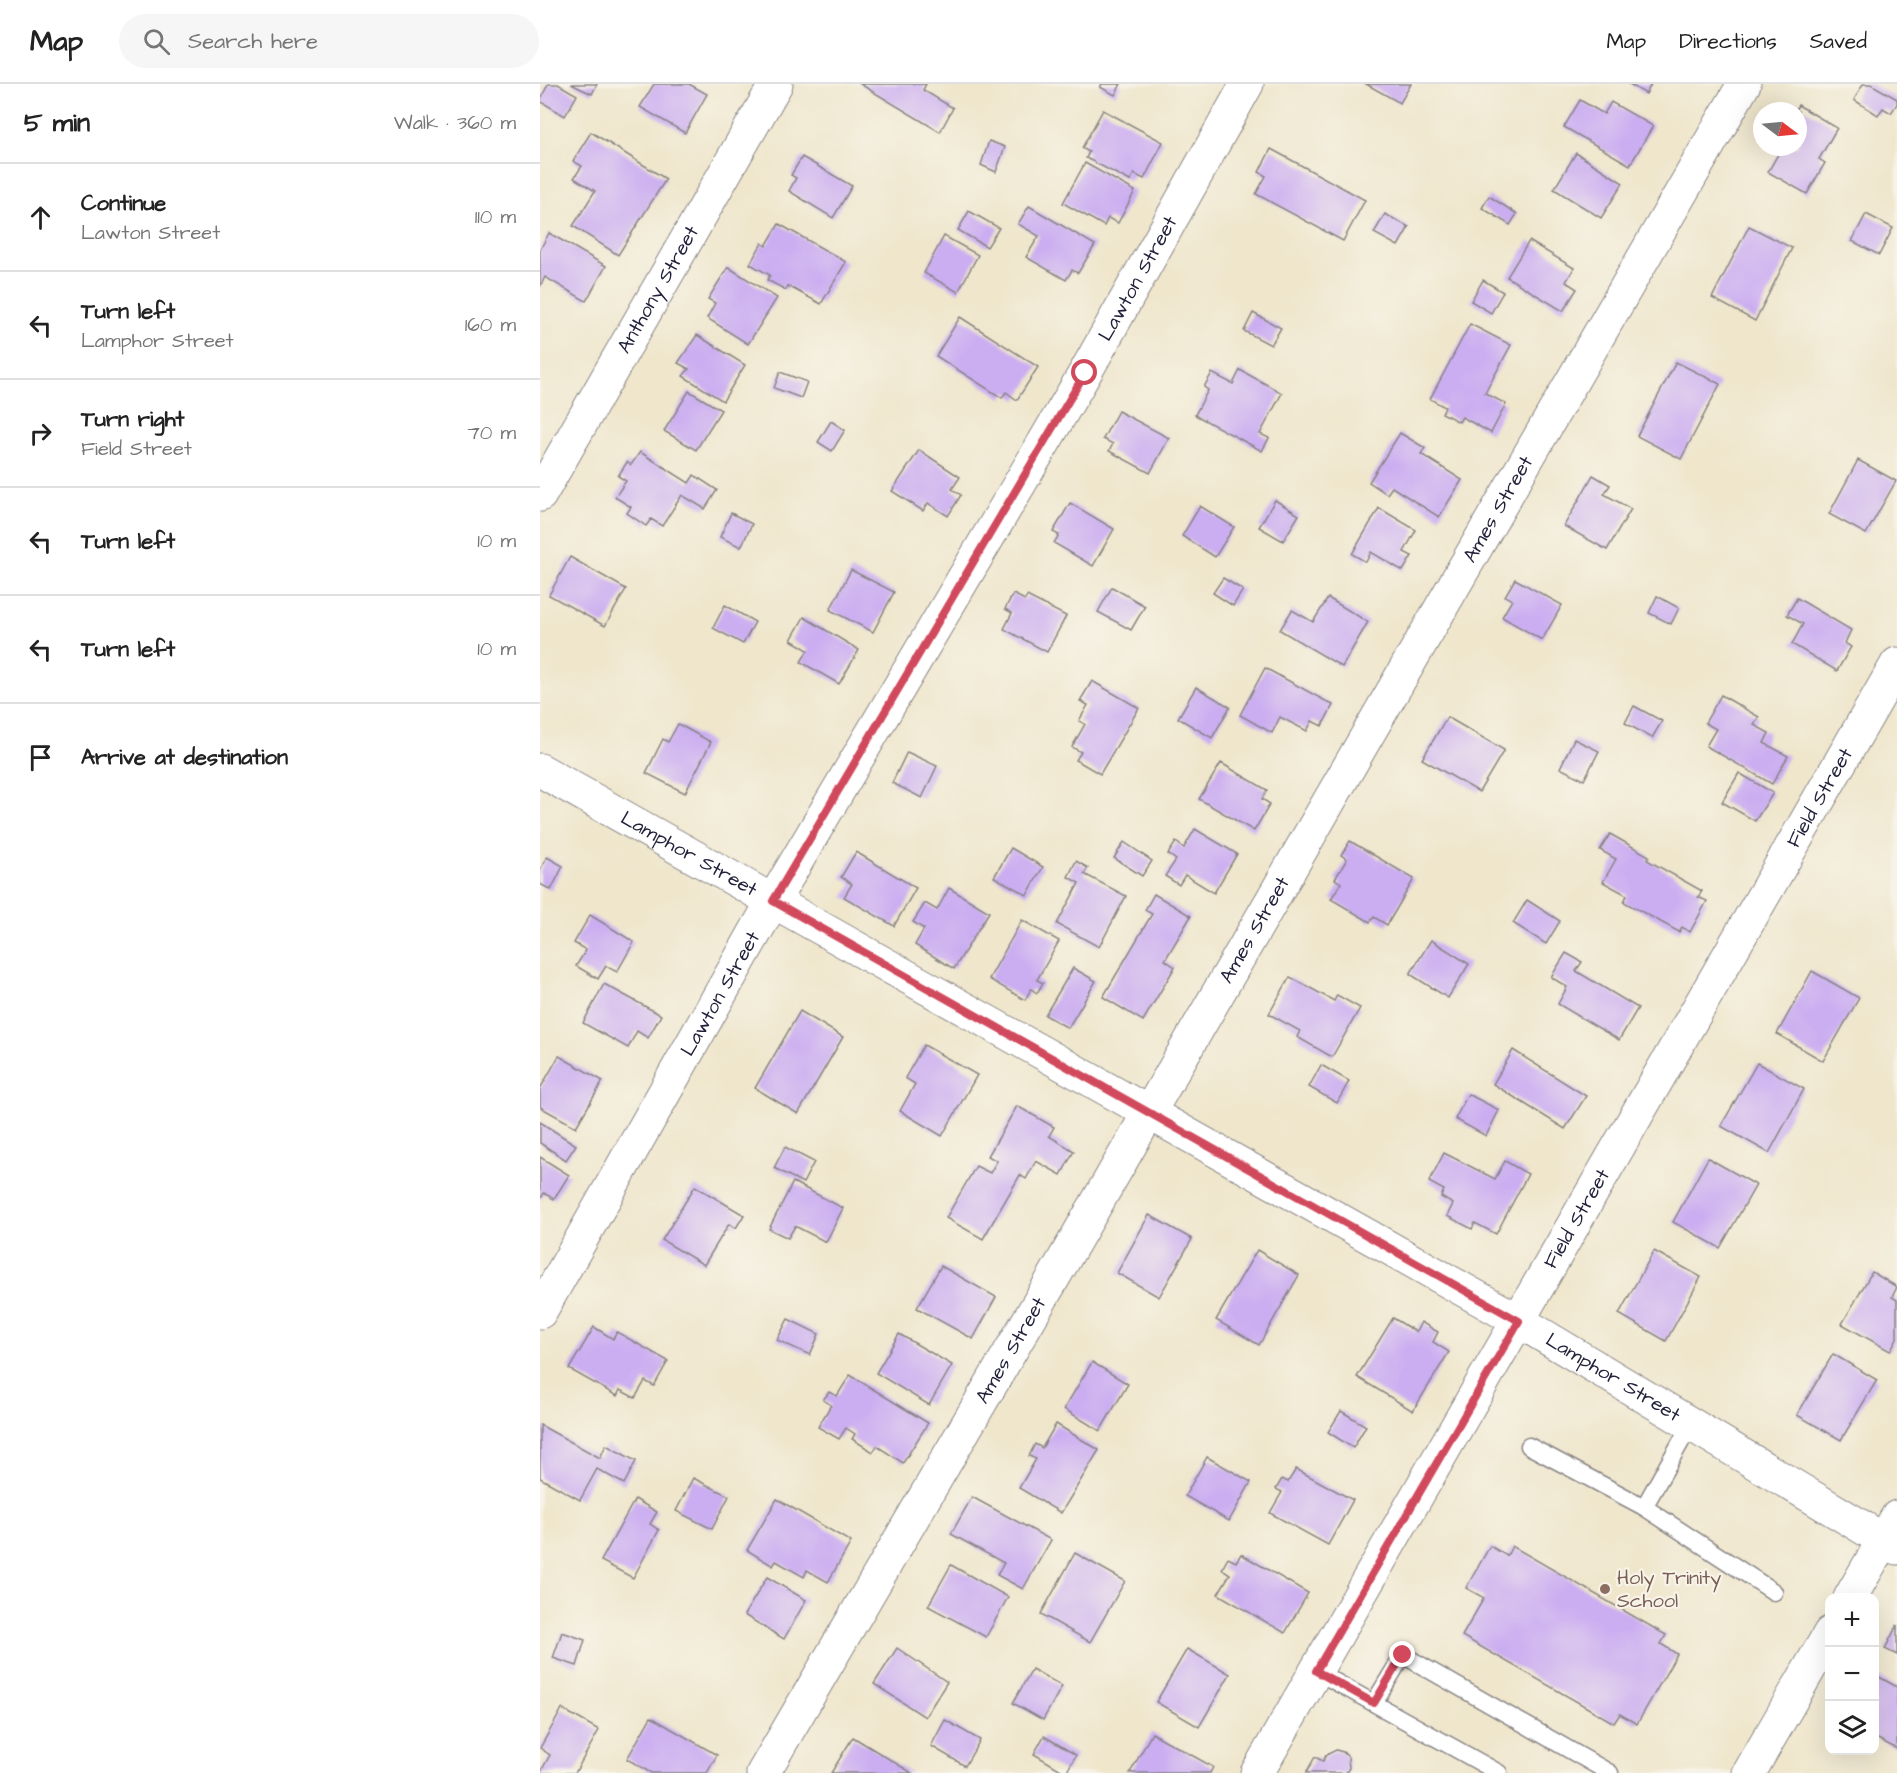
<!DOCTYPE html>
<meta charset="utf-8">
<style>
:root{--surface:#fff;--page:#f6f6f6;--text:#222;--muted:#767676;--line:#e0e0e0}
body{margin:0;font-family:"Architects Daughter",sans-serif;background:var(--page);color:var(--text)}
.controls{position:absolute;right:18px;bottom:18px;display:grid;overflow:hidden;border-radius:12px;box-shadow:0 6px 24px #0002}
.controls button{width:54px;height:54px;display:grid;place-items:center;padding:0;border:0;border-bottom:2px solid var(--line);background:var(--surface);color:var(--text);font:30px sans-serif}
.compass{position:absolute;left:1213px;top:18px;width:54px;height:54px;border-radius:50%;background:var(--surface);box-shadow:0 6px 24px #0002;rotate:106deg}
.stop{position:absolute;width:18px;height:18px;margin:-14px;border:4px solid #d1495b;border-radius:50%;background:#fff}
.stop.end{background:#d1495b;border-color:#fff;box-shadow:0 2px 6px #0008}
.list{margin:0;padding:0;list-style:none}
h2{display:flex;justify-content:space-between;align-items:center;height:78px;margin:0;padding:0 24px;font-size:26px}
h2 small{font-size:20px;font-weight:400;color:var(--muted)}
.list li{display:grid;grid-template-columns:39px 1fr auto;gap:18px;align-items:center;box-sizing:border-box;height:108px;padding:0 24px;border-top:2px solid var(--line)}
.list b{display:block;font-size:22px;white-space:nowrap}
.list p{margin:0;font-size:20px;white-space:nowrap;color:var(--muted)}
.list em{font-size:20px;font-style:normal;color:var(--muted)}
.icon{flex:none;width:33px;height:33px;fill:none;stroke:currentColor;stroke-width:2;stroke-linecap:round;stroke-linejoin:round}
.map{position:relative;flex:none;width:1357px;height:1689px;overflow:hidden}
header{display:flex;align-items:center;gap:36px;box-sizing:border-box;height:84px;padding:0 30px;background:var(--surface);border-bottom:2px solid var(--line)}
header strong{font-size:28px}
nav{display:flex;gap:33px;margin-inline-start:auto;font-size:21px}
.search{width:420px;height:54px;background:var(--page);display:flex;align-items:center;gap:15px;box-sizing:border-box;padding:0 21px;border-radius:33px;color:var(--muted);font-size:22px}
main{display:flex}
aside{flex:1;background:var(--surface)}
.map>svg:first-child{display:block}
</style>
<header>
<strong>Map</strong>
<div class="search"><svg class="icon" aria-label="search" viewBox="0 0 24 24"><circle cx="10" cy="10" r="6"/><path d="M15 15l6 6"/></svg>Search here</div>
<nav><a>Map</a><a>Directions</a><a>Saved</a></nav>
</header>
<main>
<aside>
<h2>5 min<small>Walk · 360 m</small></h2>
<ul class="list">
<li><svg class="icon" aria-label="ahead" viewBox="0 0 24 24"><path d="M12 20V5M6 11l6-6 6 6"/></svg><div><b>Continue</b><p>Lawton Street</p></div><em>110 m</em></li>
<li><svg class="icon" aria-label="left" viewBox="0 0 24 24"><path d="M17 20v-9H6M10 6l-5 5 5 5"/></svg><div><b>Turn left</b><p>Lamphor Street</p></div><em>160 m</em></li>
<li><svg class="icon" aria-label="right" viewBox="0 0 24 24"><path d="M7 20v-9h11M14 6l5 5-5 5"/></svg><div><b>Turn right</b><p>Field Street</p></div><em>70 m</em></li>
<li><svg class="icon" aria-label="left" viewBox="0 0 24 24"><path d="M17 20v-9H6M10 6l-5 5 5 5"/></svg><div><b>Turn left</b></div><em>10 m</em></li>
<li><svg class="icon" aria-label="left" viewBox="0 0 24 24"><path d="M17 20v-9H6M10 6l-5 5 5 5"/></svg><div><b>Turn left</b></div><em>10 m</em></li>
<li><svg class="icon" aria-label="arrive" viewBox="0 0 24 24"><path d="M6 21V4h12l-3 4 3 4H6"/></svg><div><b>Arrive at destination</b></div></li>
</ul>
</aside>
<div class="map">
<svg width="1357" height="1689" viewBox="0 0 1357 1689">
<rect width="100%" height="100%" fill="#f7f3e8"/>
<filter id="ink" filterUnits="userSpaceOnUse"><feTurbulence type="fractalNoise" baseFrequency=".0167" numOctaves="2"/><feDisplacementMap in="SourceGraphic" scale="12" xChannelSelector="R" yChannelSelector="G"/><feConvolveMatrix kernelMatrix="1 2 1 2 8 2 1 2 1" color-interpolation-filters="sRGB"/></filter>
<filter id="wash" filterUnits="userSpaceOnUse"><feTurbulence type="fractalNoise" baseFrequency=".008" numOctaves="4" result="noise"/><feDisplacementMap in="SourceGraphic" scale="24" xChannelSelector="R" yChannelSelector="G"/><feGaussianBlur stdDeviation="1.35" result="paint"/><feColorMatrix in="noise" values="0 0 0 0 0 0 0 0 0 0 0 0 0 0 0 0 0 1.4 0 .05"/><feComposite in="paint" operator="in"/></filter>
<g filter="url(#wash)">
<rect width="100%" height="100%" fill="#efe6cc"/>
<g id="blocks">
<g fill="#cbadf1">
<path d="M8,0H18L37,11L25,32L0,17Z"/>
<path d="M31,0H57L52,10Z"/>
<path d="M114,0H149L167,10L145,49L100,23Z"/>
<path d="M320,0H386L383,6L413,24L400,48Z"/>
<path d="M562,0H581L575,11L560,3Z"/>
<path d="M826,0H871L860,19Z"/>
<path d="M1089,0H1111L1106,10Z"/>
<path d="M1323,0H1331L1357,15V20L1351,29L1343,24L1338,31L1314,16Z"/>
<path d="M1040,16L1064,30L1071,18L1113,42L1090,81L1024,43Z"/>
<path d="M1258,21L1297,44L1279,75L1285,79L1267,110L1228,88L1242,63H1258V27H1255Z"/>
<path d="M563,26L623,58L604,95L594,90L590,97L546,74L549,68L542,64Z"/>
<path d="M51,48L126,95L78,171L33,142L55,107L34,94L42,82L33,77Z"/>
<path d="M449,57L465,63L456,88L441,81Z"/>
<path d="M731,65L825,116L803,157L716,110L726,92L719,88Z"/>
<path d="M1036,69L1083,99L1061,134L1014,105Z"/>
<path d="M262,73L312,102L293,134L249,107L256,94L251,91Z"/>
<path d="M545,79L595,107L578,139L568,134L564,142L523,119Z"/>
<path d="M949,112L977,130L970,141L942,124Z"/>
<path d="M489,122L555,161L538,189L532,186L526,196L486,173L499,152L478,140Z"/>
<path d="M429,127L459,144L447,163L418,146Z"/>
<path d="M845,130L869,143L858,162L834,149Z"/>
<path d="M1326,130L1353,144L1339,171L1312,157Z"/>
<path d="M239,140L306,178L281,220L248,202L246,206L227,196L230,191L210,180L222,159L226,162Z"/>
<path d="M1209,142L1252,164L1215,237L1172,214Z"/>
<path d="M9,149L66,182L46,217L5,193L0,203V166Z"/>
<path d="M404,152L438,171L418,208L384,189Z"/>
<path d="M989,157L1034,184L1026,198L1037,205L1023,227L967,193Z"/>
<path d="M188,183L237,214L208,260L167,234L175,219L168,215Z"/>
<path d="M943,196L963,208L951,229L931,217Z"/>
<path d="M713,229L741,244L731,261L704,247Z"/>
<path d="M420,233L498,283L477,316L466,308L462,314L396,272Z"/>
<path d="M930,240L971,261L945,309L966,320L951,349L922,333L919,338L902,329L905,323L890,315Z"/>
<path d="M157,251L205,281L183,317L143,292L149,285L138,279Z"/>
<path d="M1136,278L1180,300L1141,375L1097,352Z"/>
<path d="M700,286L742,309L720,350L729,354L722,367L655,331L668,306L664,303L672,289L693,300Z"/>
<path d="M240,288L267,298L261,314L234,304Z"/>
<path d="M149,307L181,326L156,366L124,347Z"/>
<path d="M578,327L629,354L610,389L569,367L573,360L563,355Z"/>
<path d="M291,337L305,346L292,367L278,358Z"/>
<path d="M860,349L885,364L881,370L922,396L899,433L852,403L847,410L829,398Z"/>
<path d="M379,366L420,393L412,405L421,411L408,432L388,419L383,427L352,407Z"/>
<path d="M100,368L149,399L154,391L177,406L165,425L142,411L122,442L111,435L106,442L87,429L91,423L75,413L86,397L78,392L87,378L91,381Z"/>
<path d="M1318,376L1356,397L1326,450L1289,430Z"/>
<path d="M1053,391L1070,401L1064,410L1091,425L1067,466L1024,442Z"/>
<path d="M735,416L759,431L743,457L719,443Z"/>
<path d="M530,419L574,445L553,482L514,459L519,451L513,448Z"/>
<path d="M660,422L694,443L675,473L642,452Z"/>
<path d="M839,424L876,446L864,468L872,472L863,487L831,468L826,478L812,470Z"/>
<path d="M191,429L212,440L201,463L180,453Z"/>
<path d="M30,473L86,505L65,542L9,511Z"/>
<path d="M311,486L354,508L333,548L290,526Z"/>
<path d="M683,494L703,506L693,522L673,509Z"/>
<path d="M975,495L1022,521L1002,556L962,533L972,516L965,512Z"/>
<path d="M572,503L605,522L591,546L558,528Z"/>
<path d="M473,510L485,516L487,512L526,532L507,568L464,545L472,529L465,525Z"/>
<path d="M1117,512L1139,524L1131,540L1109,529Z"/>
<path d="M788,514L828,538L802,583L740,546L752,526L773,538Z"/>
<path d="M1257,514L1311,546L1305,559L1311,563L1297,587L1252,560L1263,540L1247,531Z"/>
<path d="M185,521L215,538L203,560L173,544Z"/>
<path d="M264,533L319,566L299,600L261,578L268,566L251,556Z"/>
<path d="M725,584L793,621L782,642L772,637L767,647L740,633L732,649L700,631Z"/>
<path d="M552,597L599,624L560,690L536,676L541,668L532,663L545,640L539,637L548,621L540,617Z"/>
<path d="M656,603L690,623L672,654L638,634Z"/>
<path d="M1181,611L1219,633L1214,641L1229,649L1224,659L1248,672L1232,700L1166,662L1176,645L1165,639Z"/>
<path d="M1094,622L1122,637L1112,654L1085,639Z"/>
<path d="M907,633L964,666L939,708L882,675Z"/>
<path d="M138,640L171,658L145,709L106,689L123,655L128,658Z"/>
<path d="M1034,655L1059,667L1044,696L1020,684Z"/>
<path d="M367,668L397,682L382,714L352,699Z"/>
<path d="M681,679L727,706L722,715L730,720L714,747L659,715Z"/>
<path d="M1199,689L1233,709L1215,737L1182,718Z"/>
<path d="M655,745L697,770L674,809L645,791L639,801L625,792L636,776L628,770L636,758L644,764Z"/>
<path d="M1070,750L1109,772L1107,776L1162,807L1158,813L1167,817L1150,848L1142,843L1139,848L1084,818L1087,811L1063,798L1076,775L1060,766Z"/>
<path d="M810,757L874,795L847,841L834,833L830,838L791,815L801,799L795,795L807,775L801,771Z"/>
<path d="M584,758L612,777L602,792L574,774Z"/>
<path d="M471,764L503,783L487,811L454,793Z"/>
<path d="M316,768L376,804L354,842L304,813L312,800L301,793Z"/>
<path d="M7,773L23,782L11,806L0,800V786Z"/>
<path d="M536,777L548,784L544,790L586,812L559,863L517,840L539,799L528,793Z"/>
<path d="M409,804L449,828L414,885L375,861L384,845L373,838L385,819L397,826Z"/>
<path d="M614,810L651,832L625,876L635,883L603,937L563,913L612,830L605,826Z"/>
<path d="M987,816L1020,837L1006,860L973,839Z"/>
<path d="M50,831L94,858L77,888L66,882L58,895L36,882L46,866L34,859Z"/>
<path d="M482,836L519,857L497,896L503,899L497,909L491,905L485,916L449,895Z"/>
<path d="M891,856L929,880L908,914L870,890Z"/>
<path d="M1026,869L1042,878L1036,887L1098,924L1079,956L1018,920L1027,903L1011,893Z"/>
<path d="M533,884L556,897L528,944L505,931Z"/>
<path d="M1272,887L1319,914L1283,977L1237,950Z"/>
<path d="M750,893L794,917L797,911L820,924L792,973L757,953L760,947L729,930Z"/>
<path d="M64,900L121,931L108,954L97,947L88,964L43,939Z"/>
<path d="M260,927L303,953L258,1030L215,1004Z"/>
<path d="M384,961L437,991L402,1052L360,1027L375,1000L365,994Z"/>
<path d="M973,966L1046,1012L1025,1045L953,1000Z"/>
<path d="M19,972L63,997L36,1043L0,1023V1005Z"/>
<path d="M1217,979L1264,1005L1229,1069L1181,1042Z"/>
<path d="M781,981L809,997L797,1019L769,1003Z"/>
<path d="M928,1010L959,1026L946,1052L915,1035Z"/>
<path d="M477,1022L514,1043L509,1052L534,1067L521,1091L496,1077L486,1095L480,1091L443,1155L406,1134L436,1082L450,1089L457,1077L448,1072Z"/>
<path d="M0,1038L36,1061L26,1076L0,1059Z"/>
<path d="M245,1063L274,1078L263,1099L234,1084Z"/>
<path d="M904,1069L955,1095L965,1077L988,1090L956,1150L935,1139L932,1145L907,1132L913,1120L901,1113L904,1106L889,1098Z"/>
<path d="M0,1073L29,1091L14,1115L4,1109L0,1116Z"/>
<path d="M1168,1074L1216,1101L1180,1164L1133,1138Z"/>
<path d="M253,1098L303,1124L286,1158L255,1142L248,1154L229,1145Z"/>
<path d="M155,1102L204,1131L196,1144L189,1140L164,1181L122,1156Z"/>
<path d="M609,1131L652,1155L619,1213L577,1189Z"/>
<path d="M717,1166L759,1191L719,1261L676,1236Z"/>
<path d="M1114,1167L1161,1193L1126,1257L1079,1230Z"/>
<path d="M401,1182L456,1213L433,1255L377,1224Z"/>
<path d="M1332,1188L1357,1203L1352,1213L1357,1216V1254L1350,1267L1302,1240Z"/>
<path d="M853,1234L876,1248L881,1238L898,1248L893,1258L909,1268L873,1327L817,1293Z"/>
<path d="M248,1235L279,1250L270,1271L237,1256Z"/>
<path d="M54,1243L73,1255L77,1248L128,1277L114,1302L105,1297L95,1314L80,1306L77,1312L29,1285Z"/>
<path d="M359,1250L412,1281L389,1321L336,1289Z"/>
<path d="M1293,1270L1337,1296L1301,1356L1257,1331Z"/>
<path d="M552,1278L588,1300L560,1347L524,1325Z"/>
<path d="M310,1291L388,1339L363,1379L337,1362L333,1368L312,1355L315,1350L306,1344L299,1355L278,1343L291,1321L283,1316L289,1308L297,1312Z"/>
<path d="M801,1327L826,1342L813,1364L788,1348Z"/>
<path d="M516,1340L559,1366L521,1429L479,1404L496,1375L489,1372L495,1360L502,1364Z"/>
<path d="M0,1341L60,1374L66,1361L96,1377L84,1400L57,1385L40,1416L0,1394Z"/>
<path d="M667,1373L711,1398L689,1437L645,1412Z"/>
<path d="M756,1385L813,1416L788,1461L730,1429L742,1408L736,1405L742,1395L748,1398Z"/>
<path d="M153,1394L189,1412L172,1445L136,1427Z"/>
<path d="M432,1413L511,1456L483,1505L457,1491L464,1479L411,1450Z"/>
<path d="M95,1415L117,1428L110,1440L119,1446L93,1494L61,1477Z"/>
<path d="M237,1415L311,1458L288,1498L267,1486L264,1493L236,1477L233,1482L207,1466Z"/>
<path d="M950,1462L967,1472L972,1462L1126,1551L1121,1560L1137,1570L1097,1640L1080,1630L1074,1639L922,1552L944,1514L926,1504Z"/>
<path d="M535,1469L585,1497L550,1558L501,1530Z"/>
<path d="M701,1470L768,1509L745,1549L678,1510L690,1490L682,1485L688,1474L696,1478Z"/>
<path d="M411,1481L468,1513L446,1553L388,1522Z"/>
<path d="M227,1493L266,1516L244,1555L204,1531Z"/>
<path d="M1357,1541V1571L1345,1565Z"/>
<path d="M22,1548L45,1556L37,1582L13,1574Z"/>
<path d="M357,1564L407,1598L385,1633L334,1600Z"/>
<path d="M647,1565L690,1590L659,1643L616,1618Z"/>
<path d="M492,1585L522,1602L503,1636L473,1619Z"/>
<path d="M1334,1590L1357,1603V1665L1334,1653Z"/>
<path d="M22,1625L59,1646L35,1689H0L10,1671L0,1664Z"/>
<path d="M111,1633L177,1671L167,1689H111L87,1675Z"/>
<path d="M405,1636L440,1656L425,1682L391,1662Z"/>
<path d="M612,1649L673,1683L670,1689H590Z"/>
<path d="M504,1652L536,1671L526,1689L494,1670Z"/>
<path d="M313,1653L372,1689H291Z"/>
<path d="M796,1666L803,1668L808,1673L809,1684L806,1689H766L775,1673L783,1677L786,1671Z"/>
</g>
</g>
</g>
<g filter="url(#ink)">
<use href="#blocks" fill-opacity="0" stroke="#888484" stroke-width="1.5"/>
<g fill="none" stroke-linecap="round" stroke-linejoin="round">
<g stroke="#888484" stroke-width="19">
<g id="service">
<path d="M989,1362L1104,1423L1234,1508"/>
<path d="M1104,1423L1151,1340"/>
<path d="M776,1587L959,1689"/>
<path d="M834,1619L863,1571L1070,1689"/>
</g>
</g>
<g stroke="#888484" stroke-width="35">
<g id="minor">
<path id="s1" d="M0,411L236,0"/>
<path id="s2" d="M0,686L979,1237L1357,1464"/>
<path id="s3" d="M0,1228L233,817L545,289L707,0"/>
<path id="s4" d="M223,1689L511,1198L1204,0"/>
<path id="s5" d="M717,1689L1357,580"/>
</g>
</g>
<g stroke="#888484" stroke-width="35">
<g id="tertiary">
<path d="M1310,1514L1357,1433"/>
<path d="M1209,1689L1290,1549"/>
</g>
</g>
<use href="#service" stroke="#fff" stroke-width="16"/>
<use href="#minor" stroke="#fff" stroke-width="33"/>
<use href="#tertiary" stroke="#fff" stroke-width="33"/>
</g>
</g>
<g fill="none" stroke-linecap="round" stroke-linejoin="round" filter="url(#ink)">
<path stroke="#d1495b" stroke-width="8" d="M545,289L233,817L979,1237L776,1587L834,1619L863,1571"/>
</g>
<circle fill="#8d6e63" stroke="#f7f3e8" stroke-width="2" cx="1065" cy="1505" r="6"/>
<g text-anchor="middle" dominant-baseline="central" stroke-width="4.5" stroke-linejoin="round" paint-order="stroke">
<g font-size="20" fill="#22223b" stroke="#f7f3e8">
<text stroke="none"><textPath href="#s3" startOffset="1194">Lawton Street</textPath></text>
<text stroke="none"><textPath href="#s1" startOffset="237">Anthony Street</textPath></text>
<text stroke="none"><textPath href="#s4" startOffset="1462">Ames Street</textPath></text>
<text stroke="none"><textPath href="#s5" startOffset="1126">Field Street</textPath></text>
<text stroke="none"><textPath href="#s2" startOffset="171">Lamphor Street</textPath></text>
<text stroke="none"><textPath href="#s4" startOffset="976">Ames Street</textPath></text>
<text stroke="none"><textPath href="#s3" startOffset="366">Lawton Street</textPath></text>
<text stroke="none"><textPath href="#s5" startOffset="640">Field Street</textPath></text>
<text stroke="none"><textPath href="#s4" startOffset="490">Ames Street</textPath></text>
<text stroke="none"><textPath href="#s2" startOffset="1233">Lamphor Street</textPath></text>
</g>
<g font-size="20" fill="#785e54" stroke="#f7f3e8" text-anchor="start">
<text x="1077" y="1494">Holy Trinity<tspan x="1077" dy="23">School</tspan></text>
</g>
</g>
</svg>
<div class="controls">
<button>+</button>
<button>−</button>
<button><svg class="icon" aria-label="layers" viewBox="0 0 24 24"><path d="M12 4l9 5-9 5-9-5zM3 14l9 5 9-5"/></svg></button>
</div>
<svg class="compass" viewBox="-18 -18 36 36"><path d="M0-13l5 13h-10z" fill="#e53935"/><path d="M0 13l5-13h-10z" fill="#767676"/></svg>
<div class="stop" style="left:545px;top:289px"></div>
<div class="stop end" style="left:863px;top:1571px"></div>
</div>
</main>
